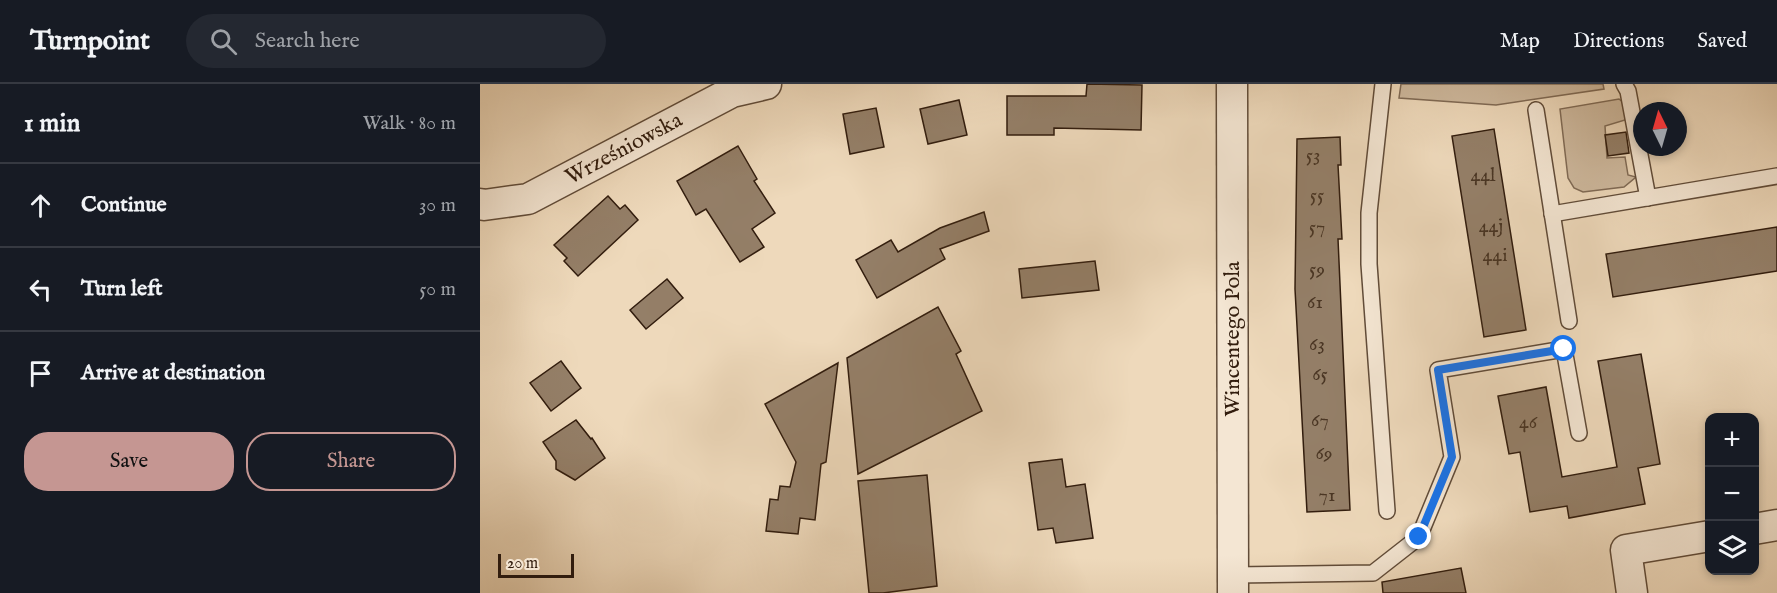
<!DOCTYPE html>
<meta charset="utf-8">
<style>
:root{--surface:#171b24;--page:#242831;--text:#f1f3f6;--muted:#9ea1a6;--line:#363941;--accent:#c59692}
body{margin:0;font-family:"IM FELL English",serif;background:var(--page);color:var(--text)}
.controls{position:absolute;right:18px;bottom:18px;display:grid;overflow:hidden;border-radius:12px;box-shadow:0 3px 9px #0003}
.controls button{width:54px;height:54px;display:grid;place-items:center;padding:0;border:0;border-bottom:2px solid var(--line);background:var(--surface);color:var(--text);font:30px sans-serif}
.compass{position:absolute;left:1153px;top:18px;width:54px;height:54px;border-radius:50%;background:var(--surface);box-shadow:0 3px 9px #0003;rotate:355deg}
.scale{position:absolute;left:18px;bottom:15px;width:76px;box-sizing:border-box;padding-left:6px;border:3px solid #321d0e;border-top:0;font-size:16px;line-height:21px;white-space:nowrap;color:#321d0e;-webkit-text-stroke:4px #f4e6d3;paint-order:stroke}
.stop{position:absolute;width:18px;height:18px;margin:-14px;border:4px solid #1a73e8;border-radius:50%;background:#fff}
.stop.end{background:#1a73e8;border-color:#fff;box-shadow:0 2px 6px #0008}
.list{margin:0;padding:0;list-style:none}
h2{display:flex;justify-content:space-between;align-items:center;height:78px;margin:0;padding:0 24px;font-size:26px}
h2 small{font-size:20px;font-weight:400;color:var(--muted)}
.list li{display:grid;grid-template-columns:39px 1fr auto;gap:18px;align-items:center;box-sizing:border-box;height:84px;padding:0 24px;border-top:2px solid var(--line)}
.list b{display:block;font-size:22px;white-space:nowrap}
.list em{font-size:20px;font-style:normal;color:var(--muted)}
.actions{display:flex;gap:12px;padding:18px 24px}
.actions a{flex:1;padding:14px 0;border:2px solid var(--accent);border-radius:24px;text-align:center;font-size:21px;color:var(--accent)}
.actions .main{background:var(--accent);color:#111}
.icon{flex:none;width:33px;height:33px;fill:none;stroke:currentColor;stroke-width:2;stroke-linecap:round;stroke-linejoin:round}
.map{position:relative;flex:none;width:1297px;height:509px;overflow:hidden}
header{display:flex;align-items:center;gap:36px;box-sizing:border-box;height:84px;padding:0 30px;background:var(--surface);border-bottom:2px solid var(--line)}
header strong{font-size:28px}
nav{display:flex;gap:33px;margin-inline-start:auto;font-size:21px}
.search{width:420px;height:54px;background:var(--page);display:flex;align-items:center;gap:15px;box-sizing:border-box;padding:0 21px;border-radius:33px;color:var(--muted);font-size:22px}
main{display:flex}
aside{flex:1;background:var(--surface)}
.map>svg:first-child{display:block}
</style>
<header>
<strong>Turnpoint</strong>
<div class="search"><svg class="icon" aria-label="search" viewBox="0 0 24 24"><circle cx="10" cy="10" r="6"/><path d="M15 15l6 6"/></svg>Search here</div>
<nav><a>Map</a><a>Directions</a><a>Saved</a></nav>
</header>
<main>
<aside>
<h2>1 min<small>Walk · 80 m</small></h2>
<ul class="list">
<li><svg class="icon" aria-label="ahead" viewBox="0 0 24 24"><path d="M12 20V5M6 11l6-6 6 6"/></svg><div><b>Continue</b></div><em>30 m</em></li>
<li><svg class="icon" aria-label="left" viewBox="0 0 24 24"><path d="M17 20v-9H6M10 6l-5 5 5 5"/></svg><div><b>Turn left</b></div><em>50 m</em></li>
<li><svg class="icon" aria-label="arrive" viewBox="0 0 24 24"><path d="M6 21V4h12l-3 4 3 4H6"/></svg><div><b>Arrive at destination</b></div></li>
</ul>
<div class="actions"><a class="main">Save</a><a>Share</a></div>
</aside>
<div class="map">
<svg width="1297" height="509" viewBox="0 0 1297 509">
<rect width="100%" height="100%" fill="#eed9bb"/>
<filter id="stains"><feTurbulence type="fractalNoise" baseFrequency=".00333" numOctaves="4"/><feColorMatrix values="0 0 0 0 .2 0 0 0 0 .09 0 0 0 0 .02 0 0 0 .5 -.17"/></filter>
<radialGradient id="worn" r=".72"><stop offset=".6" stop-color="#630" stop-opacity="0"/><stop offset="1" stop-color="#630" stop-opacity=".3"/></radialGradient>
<g fill="#ceb99e" stroke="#806b56" stroke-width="1.5">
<path d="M921,0H1123L1124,5L1016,21L919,14Z"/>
<path d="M1139,15L1144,19L1145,36L1125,42L1127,74L1145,73L1148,91L1156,93L1144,103L1103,108L1094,104L1088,94L1080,25Z"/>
</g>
<g fill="#947f68" stroke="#321d0e" stroke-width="1.5">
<path d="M607,0L662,1L661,46L574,44V51H527V12H606Z"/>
<path d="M479,16L487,51L448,60L440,25Z"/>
<path d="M396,24L404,63L370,70L363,30Z"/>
<path d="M1014,45L1046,246L1004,253L972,52Z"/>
<path d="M1146,48L1149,69L1128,72L1125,51Z"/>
<path d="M860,53L861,81H858L862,155H858L870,426L827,428L815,205L817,55Z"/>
<path d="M258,62L277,95L274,97L295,129L272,145L284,163L260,178L226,125L216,131L197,97Z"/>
<path d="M128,112L140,125L145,121L158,136L98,192L84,177L87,174L74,161Z"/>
<path d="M504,128L509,147L460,165L465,175L397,214L376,176L411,156L418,168L460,144Z"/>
<path d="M1297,143V187L1133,213L1126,170Z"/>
<path d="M615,177L619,206L542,214L539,185Z"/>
<path d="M187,195L203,214L166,245L150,226Z"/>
<path d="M458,223L481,267L476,270L502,327L378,390L367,274Z"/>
<path d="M1161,270L1180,380L1158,384L1165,420L1089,434L1087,422L1050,428L1040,368L1029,370L1018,312L1066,303L1082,393L1137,383L1118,277Z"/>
<path d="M81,277L101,304L71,327L50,299Z"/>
<path d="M358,279L346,378L341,380L335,436L320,434L318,450L286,447L290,415L298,416L300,402L310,403L316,378L285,320Z"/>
<path d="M96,336L111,355L112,354L125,374L95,396L76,385V377L63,358Z"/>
<path d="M582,375L586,403L605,400L613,454L576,459L573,444L558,446L549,379Z"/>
<path d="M447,391L457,502L403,509H389L378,397Z"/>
<path d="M981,484L986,509H903L902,498Z"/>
</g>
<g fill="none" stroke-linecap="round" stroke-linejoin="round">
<g stroke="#614c39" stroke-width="18">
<g id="lane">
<path d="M903,0L889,129V180L907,427"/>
<path d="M1144,0L1148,7L1168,114"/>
<path d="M1056,26L1089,237"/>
<path d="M1072,130L1297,92"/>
<path d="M753,491L893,489L939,453L972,373L958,286L1084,265L1099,349"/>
</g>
</g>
<g stroke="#614c39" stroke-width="33">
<g id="street">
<path d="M752,0L753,509"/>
<path d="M0,120L4,121L48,115L252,8L286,0"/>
<path d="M1274,445L1297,441"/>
<path d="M1152,509L1146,466L1230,452"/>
</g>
</g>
<use href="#lane" stroke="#f4e6d3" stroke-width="15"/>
<use href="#street" stroke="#f4e6d3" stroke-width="30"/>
</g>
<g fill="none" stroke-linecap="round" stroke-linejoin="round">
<path stroke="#1a73e8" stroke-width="8" d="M939,453L972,373L958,286L1084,265"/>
</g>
<g text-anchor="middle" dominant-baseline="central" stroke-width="4.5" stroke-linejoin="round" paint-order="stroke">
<g font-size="20" fill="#4a3624">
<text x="833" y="71">53</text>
<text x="1003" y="91">44l</text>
<text x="837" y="111">55</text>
<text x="1011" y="142">44j</text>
<text x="837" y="143">57</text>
<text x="1015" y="171">44i</text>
<text x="837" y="185">59</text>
<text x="835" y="218">61</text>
<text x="837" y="260">63</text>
<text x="840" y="290">65</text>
<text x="840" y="336">67</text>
<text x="1048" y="338">46</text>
<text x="844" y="369">69</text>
<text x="847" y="411">71</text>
</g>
<g font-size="22" fill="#321d0e" stroke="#f4e6d3">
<text transform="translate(144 65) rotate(-28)">Wrześniowska</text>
<text transform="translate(753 255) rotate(-90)">Wincentego Pola</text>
</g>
</g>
<rect width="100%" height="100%" filter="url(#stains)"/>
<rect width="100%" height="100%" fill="url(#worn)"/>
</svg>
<div class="controls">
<button>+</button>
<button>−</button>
<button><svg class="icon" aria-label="layers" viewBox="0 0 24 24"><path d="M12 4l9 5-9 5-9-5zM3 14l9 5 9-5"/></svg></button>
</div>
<svg class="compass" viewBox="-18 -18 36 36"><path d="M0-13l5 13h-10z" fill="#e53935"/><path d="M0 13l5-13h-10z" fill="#9ea1a6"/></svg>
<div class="scale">20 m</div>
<div class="stop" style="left:1084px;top:265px"></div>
<div class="stop end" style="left:939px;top:453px"></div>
</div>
</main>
